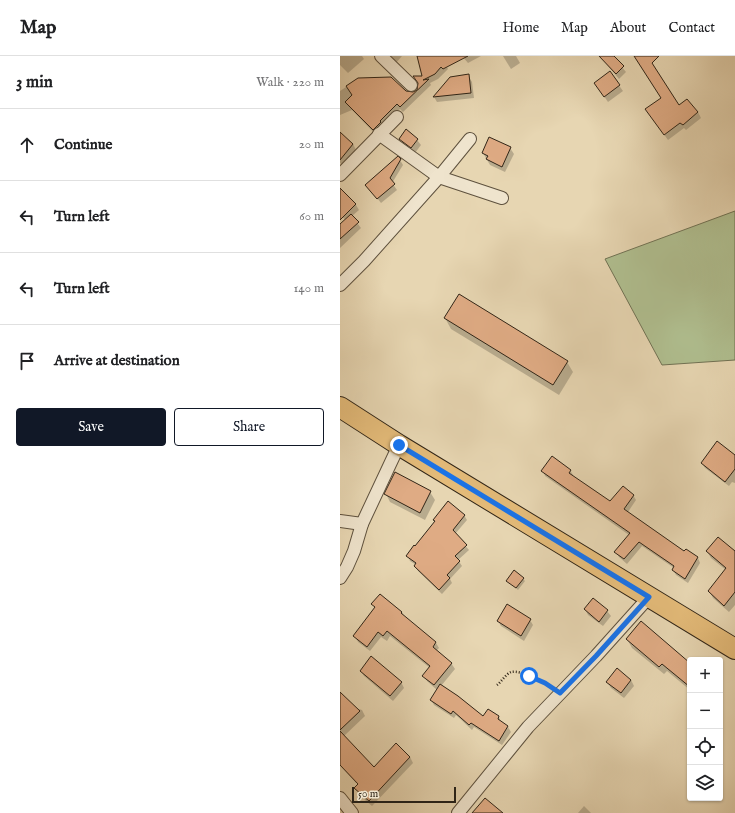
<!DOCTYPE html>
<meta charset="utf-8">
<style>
:root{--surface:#fff;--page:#f6f6f6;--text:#202124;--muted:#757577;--line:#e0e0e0;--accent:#111827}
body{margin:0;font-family:"IM FELL English",serif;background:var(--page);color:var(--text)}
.controls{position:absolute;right:12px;bottom:12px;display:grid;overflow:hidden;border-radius:4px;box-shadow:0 1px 3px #0004}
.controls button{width:36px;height:36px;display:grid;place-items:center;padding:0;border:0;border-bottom:1px solid var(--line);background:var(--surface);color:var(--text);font:20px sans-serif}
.scale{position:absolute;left:12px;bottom:10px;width:104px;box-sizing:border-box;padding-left:4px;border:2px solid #302517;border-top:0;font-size:11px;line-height:14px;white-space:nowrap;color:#302517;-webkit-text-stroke:3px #efe4cd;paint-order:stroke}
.stop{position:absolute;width:12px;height:12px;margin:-9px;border:3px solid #1a73e8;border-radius:50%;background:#fff}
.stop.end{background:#1a73e8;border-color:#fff;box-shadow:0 1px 4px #0008}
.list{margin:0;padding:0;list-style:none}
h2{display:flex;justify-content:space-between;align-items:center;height:52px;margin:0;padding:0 16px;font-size:17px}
h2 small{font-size:13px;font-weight:400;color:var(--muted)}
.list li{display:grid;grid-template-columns:26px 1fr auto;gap:12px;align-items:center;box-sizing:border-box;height:72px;padding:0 16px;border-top:1px solid var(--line)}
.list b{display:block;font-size:15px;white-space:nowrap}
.list em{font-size:13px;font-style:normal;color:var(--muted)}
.actions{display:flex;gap:8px;padding:12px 16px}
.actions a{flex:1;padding:9px 0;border:1px solid var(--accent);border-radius:4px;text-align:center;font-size:14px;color:var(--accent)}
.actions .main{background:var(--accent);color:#fff}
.icon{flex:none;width:22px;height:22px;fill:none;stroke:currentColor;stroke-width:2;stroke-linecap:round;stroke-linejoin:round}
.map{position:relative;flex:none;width:395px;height:757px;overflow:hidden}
header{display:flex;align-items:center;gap:24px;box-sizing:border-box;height:56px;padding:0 20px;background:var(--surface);border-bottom:1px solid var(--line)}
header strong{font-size:19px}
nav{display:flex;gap:22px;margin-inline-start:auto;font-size:14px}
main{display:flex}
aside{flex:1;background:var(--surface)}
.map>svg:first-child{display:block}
</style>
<header>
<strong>Map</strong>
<nav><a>Home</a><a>Map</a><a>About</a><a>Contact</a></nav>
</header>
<main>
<aside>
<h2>3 min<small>Walk · 220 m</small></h2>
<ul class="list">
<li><svg class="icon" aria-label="ahead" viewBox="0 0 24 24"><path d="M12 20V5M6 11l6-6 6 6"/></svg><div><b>Continue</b></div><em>20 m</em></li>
<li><svg class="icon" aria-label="left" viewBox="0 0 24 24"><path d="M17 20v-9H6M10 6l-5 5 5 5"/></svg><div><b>Turn left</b></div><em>60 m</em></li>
<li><svg class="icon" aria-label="left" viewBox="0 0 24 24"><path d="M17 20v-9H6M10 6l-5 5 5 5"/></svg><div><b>Turn left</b></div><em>140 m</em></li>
<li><svg class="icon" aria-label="arrive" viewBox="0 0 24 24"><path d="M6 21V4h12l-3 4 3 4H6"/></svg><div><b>Arrive at destination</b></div></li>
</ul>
<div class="actions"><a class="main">Save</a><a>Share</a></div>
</aside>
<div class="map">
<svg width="395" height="757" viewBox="0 0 395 757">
<rect width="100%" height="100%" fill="#e7d6b2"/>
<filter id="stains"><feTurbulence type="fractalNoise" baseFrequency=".005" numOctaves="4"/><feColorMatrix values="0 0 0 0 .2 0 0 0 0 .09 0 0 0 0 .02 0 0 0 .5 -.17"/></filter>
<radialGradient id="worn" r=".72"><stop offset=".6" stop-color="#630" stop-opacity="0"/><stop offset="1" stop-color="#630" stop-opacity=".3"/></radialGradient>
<path fill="#b0bf90" stroke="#707254" d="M395,155V304L322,309L265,203Z"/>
<g fill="#0003">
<path d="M0,0H22L24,3L8,17L0,9Z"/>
<path d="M46,0H62L56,7Z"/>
<path d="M78,0H97L105,7L108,13L98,23L90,27L91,29L63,56L60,53L42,70L36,79L12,54L0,59V35L18,23L74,37L78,35L79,28L75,21H84Z"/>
<path d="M122,0H141L128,7Z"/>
<path d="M163,0H176L180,7L171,13Z"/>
<path d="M260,0H273L286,16L279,23Z"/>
<path d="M303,0H306L339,51L358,56L361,62L346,74L344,72L328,84L310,59L322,42Z"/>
<path d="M270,17L283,35L268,46L259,33Z"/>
<path d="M110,21H129L132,26L134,42L97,46L94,41Z"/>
<path d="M66,75L77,84L81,89L75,97L63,88L60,83Z"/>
<path d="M0,78L13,88L16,94L3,109L0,107Z"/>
<path d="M170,92L174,98L165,116L150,109L143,97Z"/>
<path d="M60,104L63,109L52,127L57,134L41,147L27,129Z"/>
<path d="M0,133L16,149L19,154L12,160L21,172L0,192V169L6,164L0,159Z"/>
<path d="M105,262L227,306L233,316L219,339L111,273Z"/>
<path d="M395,400V427L392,426L389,430L365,412L362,407Z"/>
<path d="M230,414L233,419L232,421L271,447L293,439L296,444L288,456L344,496L358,502L360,507L348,527L336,519L333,514L334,512L302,490L287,508L279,501L276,496L289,479L205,420L203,415Z"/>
<path d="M90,436L95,444L85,464L50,446L46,438Z"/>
<path d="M124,459L127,464L115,478L129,494L118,504L122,510L110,523L112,527L102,538L78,515L75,510L76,509L70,505L68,500Z"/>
<path d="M395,493V549L389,556L373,542L369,535L386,514L371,502L367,495H394Z"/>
<path d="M175,515L185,525L178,534L168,525Z"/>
<path d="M33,548L62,556L65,562L96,587L99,592L96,595L111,607L115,613L101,630L143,662L159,661L161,667L168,671L171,676L162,689L134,671L132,674L116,659L114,662L94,649L91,644L97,634L87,625L84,620L90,612L50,580L47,585L41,581L30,595L18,586L15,580L35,552Z"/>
<path d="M245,553L267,555L271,560L263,570L248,559Z"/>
<path d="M190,564L193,569L184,585L161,570L158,565Z"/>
<path d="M287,583L350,608V634L327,615L324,618L292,592Z"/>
<path d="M21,615L61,626L64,632L53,645L24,620Z"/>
<path d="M291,624L294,630L284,642L271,632L267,626Z"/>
<path d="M0,647L22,654L25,660L4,680L35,713L16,727L0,709Z"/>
<path d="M70,701L73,707L32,750L25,744L22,738Z"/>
<path d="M244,750L251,757H238Z"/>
</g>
<g fill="#dfab84" stroke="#302517">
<path d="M77,0H128L103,13L101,11L95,18L83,24L89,23L60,51L57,48L40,65L41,66L33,74L5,46L12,39L6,30L18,22L51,21L66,35L73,36L77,34L78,27L73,20H82Z"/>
<path d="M259,0H274L284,10L276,18Z"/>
<path d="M294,0H319L312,7L339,49L347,43L358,56L343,69L340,67L324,79L305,53L321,42Z"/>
<path d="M270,15L280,29L264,41L254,27Z"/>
<path d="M129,18L131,37L93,41L110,21Z"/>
<path d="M66,73L78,83L71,92L59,83Z"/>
<path d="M0,76L13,88L0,104Z"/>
<path d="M149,81L171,91L162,111L146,103L148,100L142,97Z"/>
<path d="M58,100L61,103L50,122L55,128L37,143L25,129Z"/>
<path d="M0,132L16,148L0,164Z"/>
<path d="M11,158L19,166L0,183V168Z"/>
<path d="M119,238L228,305L213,329L104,262Z"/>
<path d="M377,385L395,399V413L385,426L361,407Z"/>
<path d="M212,400L231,414L229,417L270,445L283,430L294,439L284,453L344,495L346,493L358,501L345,523L332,514L334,510L299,486L284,503L274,496L290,477L201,415Z"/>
<path d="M55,416L91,435L80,457L44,438Z"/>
<path d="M108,445L125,459L113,474L127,489L115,500L120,505L107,519L110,522L99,534L74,510L76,507L66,500L74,489L75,490L95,465L93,464Z"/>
<path d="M378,481L395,495V536L384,550L368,535L386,512L366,495Z"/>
<path d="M174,514L184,522L176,532L166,525Z"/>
<path d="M40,538L62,556L61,557L96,586L93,591L112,607L94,629L82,620L90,610L47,575L43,580L38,576L27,591L13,580L35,551L31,548Z"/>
<path d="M253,542L268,554L259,566L244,553Z"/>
<path d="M167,548L191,563L181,580L157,565Z"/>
<path d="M301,565L350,607V631L322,608L319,611L286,583Z"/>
<path d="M31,600L62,626L50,640L20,615Z"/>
<path d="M277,612L291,624L281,637L266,626Z"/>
<path d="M100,628L118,640L143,660L148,653L159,660L158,663L168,670L159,685L131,667L129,669L113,655L111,658L90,644Z"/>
<path d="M0,636L20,655L0,674Z"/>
<path d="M0,675L34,711L56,687L70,701L29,745L14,732L18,728L0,709Z"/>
<path d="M145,742L163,757H132Z"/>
</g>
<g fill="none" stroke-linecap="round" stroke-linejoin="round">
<g stroke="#5e513e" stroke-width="14">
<g id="minor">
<path d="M41,0L71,29"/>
<path d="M39,78L99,121L162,142"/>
<path d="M0,119L57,61"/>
<path d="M0,229L24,205L99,121L130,83"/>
<path d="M0,465L22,468"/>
<path d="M0,522L7,511L14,495L22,468L59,389"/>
<path d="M0,742L12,757"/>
<path d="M118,757L188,671L256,600L309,541"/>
</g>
</g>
<g stroke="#302517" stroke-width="22">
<path id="primary" d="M0,351L59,389L395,593"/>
</g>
<path stroke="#302517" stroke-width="2.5" stroke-dasharray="1 2" stroke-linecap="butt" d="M157,629C161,626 166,618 171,616C182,614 202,625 210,630"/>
<use href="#minor" stroke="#efe4cd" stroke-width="12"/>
<use href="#primary" stroke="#e4bb79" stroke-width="20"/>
</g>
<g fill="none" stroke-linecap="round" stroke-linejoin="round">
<path stroke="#1a73e8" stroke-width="5" d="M59,389L309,541L256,600L220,637L205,627L189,620"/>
</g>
<rect width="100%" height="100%" filter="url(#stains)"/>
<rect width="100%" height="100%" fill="url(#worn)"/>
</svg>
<div class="controls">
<button>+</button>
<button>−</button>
<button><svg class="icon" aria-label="locate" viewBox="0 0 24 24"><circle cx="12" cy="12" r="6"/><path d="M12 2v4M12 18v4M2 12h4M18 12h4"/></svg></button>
<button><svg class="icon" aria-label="layers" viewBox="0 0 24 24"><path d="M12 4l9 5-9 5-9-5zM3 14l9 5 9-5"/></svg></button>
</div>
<div class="scale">50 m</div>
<div class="stop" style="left:189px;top:620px"></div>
<div class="stop end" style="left:59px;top:389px"></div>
</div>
</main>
